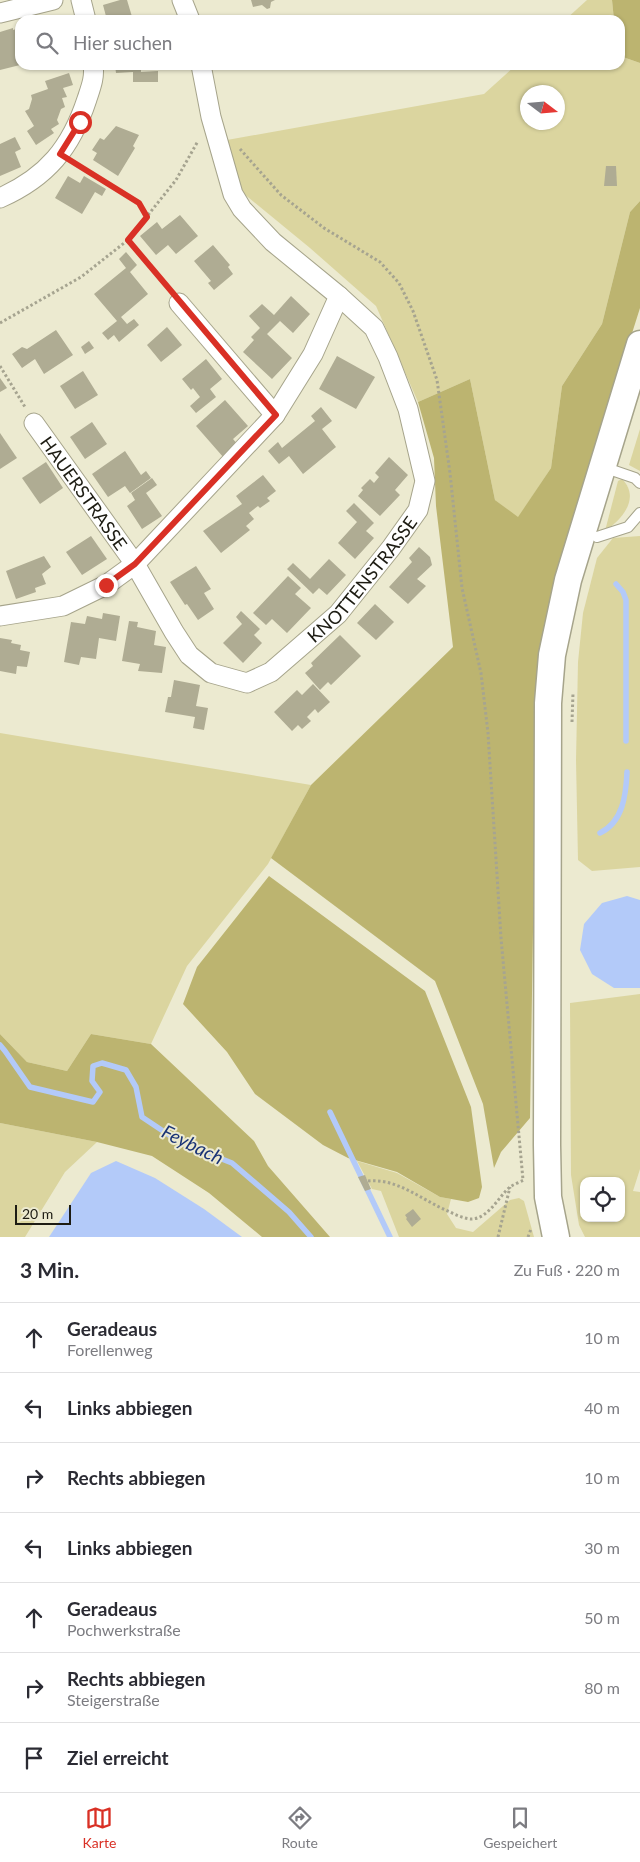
<!DOCTYPE html>
<html lang="de">
<meta charset="utf-8">
<style>
:root{--surface:#fff;--page:#f7f7f7;--text:#2b2b33;--muted:#7c7c81;--line:#e1e1e2;--accent:#d93025}
body{margin:0;font-family:Lato,sans-serif;background:var(--page);color:var(--text)}
.controls{position:absolute;right:15px;bottom:15px;display:grid;overflow:hidden;border-radius:10px;box-shadow:0 1px 4px #0004}
.controls button{width:45px;height:45px;display:grid;place-items:center;padding:0;border:0;border-bottom:1px solid var(--line);background:var(--surface);color:var(--text);font:25px sans-serif}
.compass{position:absolute;left:520px;top:85px;width:45px;height:45px;border-radius:50%;background:var(--surface);box-shadow:0 1px 4px #0004;rotate:106deg}
.scale{position:absolute;left:15px;bottom:12px;width:56px;box-sizing:border-box;padding-left:5px;border:2px solid #1d1c13;border-top:0;font-size:14px;line-height:18px;white-space:nowrap;color:#1d1c13;-webkit-text-stroke:4px #ecead0;paint-order:stroke}
.stop{position:absolute;width:15px;height:15px;margin:-11px;border:4px solid #d93025;border-radius:50%;background:#fff}
.stop.end{background:#d93025;border-color:#fff;box-shadow:0 1px 5px #0008}
.list{margin:0;padding:0;list-style:none}
h2{display:flex;justify-content:space-between;align-items:center;height:65px;margin:0;padding:0 20px;font-size:21px}
h2 small{font-size:16px;font-weight:400;color:var(--muted)}
.list li{display:grid;grid-template-columns:32px 1fr auto;gap:15px;align-items:center;box-sizing:border-box;height:70px;padding:0 20px;border-top:1px solid var(--line)}
.list b{display:block;font-size:19px;white-space:nowrap}
.list p{margin:0;font-size:16px;white-space:nowrap;color:var(--muted)}
.list em{font-size:16px;font-style:normal;color:var(--muted)}
.icon{flex:none;width:28px;height:28px;fill:none;stroke:currentColor;stroke-width:2;stroke-linecap:round;stroke-linejoin:round}
.map{position:relative;flex:none;width:640px;height:1237px;overflow:hidden}
.search{position:absolute;background:var(--surface);box-shadow:0 1px 4px #0004;left:15px;right:15px;top:15px;height:55px;display:flex;align-items:center;gap:12px;box-sizing:border-box;padding:0 18px;border-radius:15px;color:var(--muted);font-size:19px}
.sheet{height:555px;background:var(--surface)}
nav{display:flex;justify-content:space-around;align-items:center;box-sizing:border-box;height:70px;border-top:1px solid var(--line);background:var(--surface);font-size:14px;color:var(--muted)}
nav a{display:grid;justify-items:center;gap:2px}
nav .on{color:var(--accent)}
.map>svg:first-child{display:block}
</style>
<div class="map">
<svg width="640" height="1237" viewBox="0 0 640 1237">
<rect width="100%" height="100%" fill="#ecead0"/>
<g fill="#dbd59f" fill-rule="evenodd">
<path d="M587,0H612L614,20H565Z"/>
<path d="M620,56L640,63V201L630,212L602,324L562,386L551,468L518,518L495,500L470,379L418,402L376,306L310,248L243,193L227,140L484,94L516,65H620ZM528,92H558V122H528Z"/>
<path d="M640,429V471L629,465Z"/>
<path d="M622,479C640,497 624,518 605,531L618,481Z"/>
<path d="M640,536V867L592,871L578,860L576,760L578,662L583,613L597,558L613,538Z"/>
<path d="M0,733L311,785L268,864L187,966L151,1044L91,1034L67,1071L27,1062L0,1034Z"/>
<path d="M640,994V1169L633,1191L640,1192V1237H585L579,1225L571,1175L570,1003ZM584,1181H621V1218H584Z"/>
<path d="M0,1123L97,1142L65,1172L25,1237H0Z"/>
<path d="M357,1161L397,1173L440,1197L451,1199L447,1214L456,1228L473,1232L510,1200L519,1198L524,1201L534,1237H399L381,1191L372,1189Z"/>
</g>
<g fill="#bcb470">
<path d="M612,0H640V63L620,56V20H614Z"/>
<path d="M640,201V308L554,580L537,684L530,1118L501,1152L494,1168L483,1104L435,981L271,858L311,785L453,647L436,506L434,458L418,402L470,379L495,500L518,517L551,468L562,386L602,324L630,212Z"/>
<path d="M269,876L425,991L471,1107L482,1187L479,1198L468,1202L440,1197L397,1172L348,1158L323,1145L255,1094L227,1052L183,1004L197,967Z"/>
<path d="M0,1034L27,1062L67,1071L91,1034L151,1044L254,1141L268,1166L330,1237H262L209,1193L152,1156L97,1142L0,1123Z"/>
</g>
<g fill="#b3caf9">
<path d="M627,896L640,900V988H614L592,974L580,950L584,924L602,903Z"/>
<path d="M116,1161L155,1178L204,1209L242,1237H49L91,1173Z"/>
</g>
<g fill="none" stroke-linecap="round" stroke-linejoin="round">
<g stroke="#b3caf9" stroke-width="5.5">
<path d="M616,584L623,592L626,600V741"/>
<path d="M600,833C623,822 626,795 627,772"/>
<path d="M0,1045L5,1051L30,1087L93,1102L100,1092L92,1081L93,1066L102,1063L126,1070L136,1087L142,1117L181,1143L232,1163L289,1212L311,1237"/>
<path d="M330,1112L390,1237"/>
</g>
</g>
<g fill="#afac93">
<path d="M120,0H127L133,20H107L103,5Z"/>
<path d="M251,0H275L271,2L270,8L267,9L262,5L253,7Z"/>
<path d="M13,28V30L20,28V65L0,70V32Z"/>
<path d="M115,65H141V72L158,71V82H133V72L116,73Z"/>
<path d="M69,73L73,85L63,88L67,97L62,98L65,107L61,109L57,120L59,124L51,129L54,133L36,145L27,131L34,126L25,111L29,109L32,99L31,95L48,89L45,81Z"/>
<path d="M116,126L139,135L133,146L135,148L118,176L93,160L97,153L92,150L100,138L104,140Z"/>
<path d="M15,137L21,149L15,152L21,167L0,176V144Z"/>
<path d="M606,166H616L617,186H604Z"/>
<path d="M68,176L80,183L84,176L106,189L102,196L95,192L82,214L55,198Z"/>
<path d="M180,215L198,236L176,254L168,245L156,255L140,236L157,222L162,229Z"/>
<path d="M213,245L230,265L228,267L233,274L214,290L208,283L211,281L194,261Z"/>
<path d="M126,252L137,265L130,272L148,294L121,317L127,324L134,319L139,325L119,342L114,335L108,340L102,333L117,321L94,294L126,268L119,259Z"/>
<path d="M291,296L310,314L293,333L280,321L267,334L292,358L272,379L243,352L254,340L251,337L260,328L249,316L262,304L274,315Z"/>
<path d="M167,327L182,345L161,362L147,345Z"/>
<path d="M56,330L73,355L44,374L35,359L22,368L12,354L22,347L27,349Z"/>
<path d="M89,341L94,348L85,354L81,347Z"/>
<path d="M337,356L375,377L356,409L319,389Z"/>
<path d="M206,359L222,379L210,389L216,397L196,413L190,406L200,397L193,388L191,390L182,379Z"/>
<path d="M83,371L98,395L75,409L60,386Z"/>
<path d="M0,378L7,388L0,392Z"/>
<path d="M225,400L248,426L233,439L239,446L224,458L196,426Z"/>
<path d="M321,407L332,421L322,429L336,447L303,474L289,456L279,464L268,451L278,442L282,448L315,421L311,416Z"/>
<path d="M92,422L107,444L85,459L70,437Z"/>
<path d="M0,433L17,458L0,469Z"/>
<path d="M125,451L141,475L146,471L151,478L130,493L125,486L108,497L92,474Z"/>
<path d="M389,457L408,475L395,490L400,495L380,516L358,496L363,490L361,488L370,479L374,483L379,477L375,473Z"/>
<path d="M46,462L63,488L40,504L22,478Z"/>
<path d="M263,475L276,491L267,498L270,501L260,508L258,506L249,513L254,519L246,526L250,530L221,553L203,531L242,504L236,496Z"/>
<path d="M152,478L157,485L146,493L162,516L142,529L127,506L135,500L131,493Z"/>
<path d="M354,503L374,523L366,531L374,538L355,559L338,543L357,522L346,511Z"/>
<path d="M91,536L107,559L82,575L66,552Z"/>
<path d="M419,547L430,557L432,565L417,579L426,586L408,604L389,587L412,562L409,558Z"/>
<path d="M44,556L51,567L42,574L46,584L35,588L36,592L16,599L6,571Z"/>
<path d="M329,559L346,575L327,595L319,588L313,594L287,569L293,563L310,579Z"/>
<path d="M196,566L211,589L204,593L214,609L198,620L187,604L185,605L170,582Z"/>
<path d="M288,576L301,588L295,594L311,608L287,633L272,619L266,625L253,613Z"/>
<path d="M375,604L394,622L376,640L357,623Z"/>
<path d="M241,611L260,629L254,635L262,643L243,663L223,643L242,624L236,617Z"/>
<path d="M103,613L120,616L116,641L99,638L96,659L81,657L79,665L64,662L71,622L85,624L87,616L102,619Z"/>
<path d="M129,621L138,622L137,627L156,631L154,645L166,647L162,673L138,671L140,664L122,661Z"/>
<path d="M340,635L361,656L331,685L328,682L320,690L305,673L313,666L311,663Z"/>
<path d="M0,638L12,640L11,643L21,645L20,650L30,652L27,667L17,666L16,674L0,671Z"/>
<path d="M174,680L200,685L196,706L208,708L204,730L193,728L195,717L165,712L168,697H171Z"/>
<path d="M313,684L330,702L318,713L315,709L307,717L311,721L302,729L298,725L292,731L274,712L297,690L302,695Z"/>
<path d="M365,1175L371,1189L365,1191L358,1177Z"/>
<path d="M413,1209L421,1219L412,1227L406,1219L407,1218L405,1215Z"/>
</g>
<g fill="none" stroke-linecap="round" stroke-linejoin="round">
<g stroke="#a6a48b" stroke-width="12">
<g id="service">
<path d="M603,467L635,478L640,483"/>
<path d="M597,537L628,527L640,513"/>
</g>
</g>
<g stroke="#a6a48b" stroke-width="21">
<g id="minor">
<path d="M81,0L86,20"/>
<path d="M182,0L190,20"/>
<path d="M0,13L53,0"/>
<path d="M0,198C47,177 71,148 87,99C91,87 95,77 93,65"/>
<path d="M179,303L275,415"/>
<path id="s1" d="M34,423L135,564L174,632L189,655L211,673L247,683L271,672L338,614L391,548L418,510L425,481L408,409L388,357L374,328L339,296"/>
<path d="M0,616L63,606L106,585L135,564L275,415L313,354L339,296L273,242L242,209L233,194L211,117L201,65"/>
</g>
</g>
<g stroke="#a6a48b" stroke-width="29">
<path id="secondary" d="M556,1237L548,1197L547,1145L548,703L552,655L568,580L640,344"/>
</g>
<g stroke="#a6a490" stroke-width="3" stroke-dasharray="2.5 2.5" stroke-linecap="butt">
<path d="M240,149L281,195L324,228L380,262L399,283L413,311L437,380L450,473L462,588L481,673L488,733L501,938L523,1180"/>
<path d="M74,163L139,203L147,217"/>
<path d="M128,240L168,288"/>
<path d="M0,323L81,277L128,240L176,180L198,141"/>
<path d="M0,366L25,407"/>
<path d="M572,722L573,693"/>
<path d="M368,1181C398,1178 423,1201 450,1212C456,1215 465,1219 472,1219C489,1218 499,1196 510,1187C514,1184 520,1182 524,1180"/>
<path d="M498,1237L510,1187"/>
<path d="M528,1237L531,1229"/>
</g>
<use href="#service" stroke="#fff" stroke-width="10"/>
<use href="#minor" stroke="#fff" stroke-width="19"/>
<use href="#secondary" stroke="#fff" stroke-width="26"/>
</g>
<g fill="none" stroke-linecap="round" stroke-linejoin="round">
<path stroke="#d93025" stroke-width="6" d="M80,122L60,154L139,203L147,217L128,240L276,415L135,564L106,585"/>
</g>
<g text-anchor="middle" dominant-baseline="central" stroke-width="4" stroke-linejoin="round" paint-order="stroke">
<g font-size="18" fill="#1d1c13" stroke="#ecead0">
<text stroke="none"><textPath href="#s1" startOffset="86">HAUERSTRASSE</textPath></text>
<text stroke="none"><textPath href="#s1" startOffset="502">KNOTTENSTRASSE</textPath></text>
</g>
<g font-size="19" font-style="italic" fill="#1a3476" stroke="#ecead0">
<text transform="translate(193 1144) rotate(26)">Feybach</text>
</g>
</g>
</svg>
<div class="controls">
<button><svg class="icon" aria-label="locate" viewBox="0 0 24 24"><circle cx="12" cy="12" r="6"/><path d="M12 2v4M12 18v4M2 12h4M18 12h4"/></svg></button>
</div>
<svg class="compass" viewBox="-18 -18 36 36"><path d="M0-13l5 13h-10z" fill="#e53935"/><path d="M0 13l5-13h-10z" fill="#7c7c81"/></svg>
<div class="scale">20 m</div>
<div class="stop" style="left:80px;top:122px"></div>
<div class="stop end" style="left:106px;top:585px"></div>
<div class="search"><svg class="icon" aria-label="search" viewBox="0 0 24 24"><circle cx="10" cy="10" r="6"/><path d="M15 15l6 6"/></svg>Hier suchen</div>
</div>
<section class="sheet">
<h2>3 Min.<small>Zu Fuß · 220 m</small></h2>
<ul class="list">
<li><svg class="icon" aria-label="ahead" viewBox="0 0 24 24"><path d="M12 20V5M6 11l6-6 6 6"/></svg><div><b>Geradeaus</b><p>Forellenweg</p></div><em>10 m</em></li>
<li><svg class="icon" aria-label="left" viewBox="0 0 24 24"><path d="M17 20v-9H6M10 6l-5 5 5 5"/></svg><div><b>Links abbiegen</b></div><em>40 m</em></li>
<li><svg class="icon" aria-label="right" viewBox="0 0 24 24"><path d="M7 20v-9h11M14 6l5 5-5 5"/></svg><div><b>Rechts abbiegen</b></div><em>10 m</em></li>
<li><svg class="icon" aria-label="left" viewBox="0 0 24 24"><path d="M17 20v-9H6M10 6l-5 5 5 5"/></svg><div><b>Links abbiegen</b></div><em>30 m</em></li>
<li><svg class="icon" aria-label="ahead" viewBox="0 0 24 24"><path d="M12 20V5M6 11l6-6 6 6"/></svg><div><b>Geradeaus</b><p>Pochwerkstraße</p></div><em>50 m</em></li>
<li><svg class="icon" aria-label="right" viewBox="0 0 24 24"><path d="M7 20v-9h11M14 6l5 5-5 5"/></svg><div><b>Rechts abbiegen</b><p>Steigerstraße</p></div><em>80 m</em></li>
<li><svg class="icon" aria-label="arrive" viewBox="0 0 24 24"><path d="M6 21V4h12l-3 4 3 4H6"/></svg><div><b>Ziel erreicht</b></div></li>
</ul>
</section>
<nav>
<a class="on"><svg class="icon" aria-label="map" viewBox="0 0 24 24"><path d="M3 6l6-2 6 2 6-2v14l-6 2-6-2-6 2zM9 4v14M15 6v14"/></svg>Karte</a>
<a><svg class="icon" aria-label="directions" viewBox="0 0 24 24"><path d="M12 3l9 9-9 9-9-9zM9 14v-3h6M13 9l2 2-2 2"/></svg>Route</a>
<a><svg class="icon" aria-label="saved" viewBox="0 0 24 24"><path d="M7 4h10v16l-5-4-5 4z"/></svg>Gespeichert</a>
</nav>
